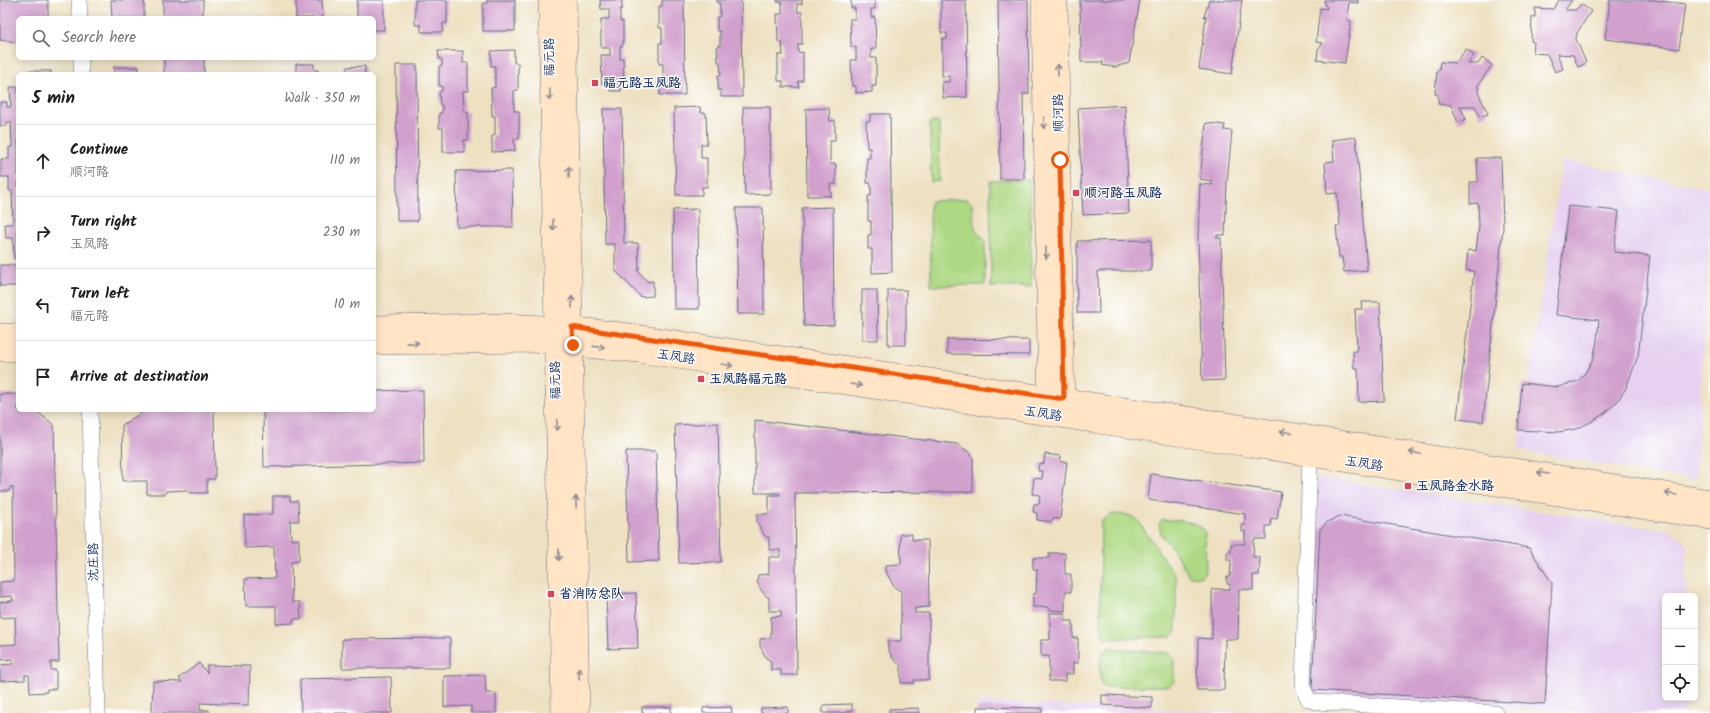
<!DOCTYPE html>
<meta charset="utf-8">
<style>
:root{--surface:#fff;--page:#f2f2f2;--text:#202124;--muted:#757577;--line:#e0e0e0}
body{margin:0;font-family:Kalam,"LXGW WenKai TC",sans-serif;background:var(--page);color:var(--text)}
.controls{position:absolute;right:12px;bottom:12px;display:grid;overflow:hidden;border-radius:6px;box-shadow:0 2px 10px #0003}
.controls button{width:36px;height:36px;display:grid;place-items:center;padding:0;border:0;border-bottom:1px solid var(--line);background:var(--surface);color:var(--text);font:20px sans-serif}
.stop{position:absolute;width:12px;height:12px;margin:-9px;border:3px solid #ea580c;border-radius:50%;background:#fff}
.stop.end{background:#ea580c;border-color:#fff;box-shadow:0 1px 4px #0008}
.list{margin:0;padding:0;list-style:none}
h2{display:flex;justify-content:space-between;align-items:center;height:52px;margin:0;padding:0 16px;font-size:17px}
h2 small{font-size:13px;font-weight:400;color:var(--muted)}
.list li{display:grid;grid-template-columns:26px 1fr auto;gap:12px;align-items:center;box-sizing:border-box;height:72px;padding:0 16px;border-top:1px solid var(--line)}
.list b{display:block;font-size:15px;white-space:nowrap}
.list p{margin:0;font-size:13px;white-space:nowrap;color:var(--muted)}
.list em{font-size:13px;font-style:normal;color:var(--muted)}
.icon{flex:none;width:22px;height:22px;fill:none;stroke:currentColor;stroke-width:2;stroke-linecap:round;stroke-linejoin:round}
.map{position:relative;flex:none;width:1710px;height:713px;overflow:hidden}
.search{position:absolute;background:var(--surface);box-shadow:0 2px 10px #0003;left:16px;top:16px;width:360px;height:44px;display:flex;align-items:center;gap:10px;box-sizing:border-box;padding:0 14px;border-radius:6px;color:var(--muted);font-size:15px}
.panel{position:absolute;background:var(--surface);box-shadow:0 2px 10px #0003;left:16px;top:72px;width:360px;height:340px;border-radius:6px}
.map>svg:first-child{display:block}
</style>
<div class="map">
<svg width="1710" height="713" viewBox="0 0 1710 713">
<rect width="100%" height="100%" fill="#fff"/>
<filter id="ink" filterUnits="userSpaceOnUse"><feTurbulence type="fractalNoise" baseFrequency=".025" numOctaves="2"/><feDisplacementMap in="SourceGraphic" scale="8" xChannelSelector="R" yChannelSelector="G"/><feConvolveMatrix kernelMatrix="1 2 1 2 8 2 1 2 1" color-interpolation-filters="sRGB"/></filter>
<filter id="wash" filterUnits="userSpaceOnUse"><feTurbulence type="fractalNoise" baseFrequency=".012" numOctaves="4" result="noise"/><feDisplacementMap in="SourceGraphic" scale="16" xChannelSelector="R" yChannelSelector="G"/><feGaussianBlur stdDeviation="0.9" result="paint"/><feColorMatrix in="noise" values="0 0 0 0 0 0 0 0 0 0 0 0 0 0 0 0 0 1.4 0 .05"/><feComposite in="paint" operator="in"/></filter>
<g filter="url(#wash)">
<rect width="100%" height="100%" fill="#eee1c2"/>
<g fill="#e6d2f0">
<path d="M1562,160L1710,189V223L1696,480L1518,450Z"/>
<path d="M1317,477L1671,531L1682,538L1687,544L1686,596H1665V698H1684V713H1598L1326,698L1314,695L1308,688Z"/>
<path d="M977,702L1009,703L1262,713H978Z"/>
</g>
<g fill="#aed883" stroke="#648470">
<path d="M930,122H939L940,181L931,182Z"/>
<path d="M1030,180L1031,287H991L990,181Z"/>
<path d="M967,199L972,204L973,209L975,229L985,241V285L931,286L930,205L931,201Z"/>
<path d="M1113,514L1128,515L1137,519L1174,574L1176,579V631L1172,637L1106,638L1102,635L1100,613L1101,521Z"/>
<path d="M1163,520C1177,520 1195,520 1205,531L1206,569L1204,574L1200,577L1189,576L1173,549L1161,534L1159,523Z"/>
<path d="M1109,648L1170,653L1174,659V681L1170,686L1103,687C1098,675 1097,654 1109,648Z"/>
</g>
<g id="blocks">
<g fill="#d1a0cd">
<path d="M0,0H48V18H18V42L0,40Z"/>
<path d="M111,0H144V18H112Z"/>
<rect x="163" y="0" width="40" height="18"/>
<path d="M296,0H322L323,18H296Z"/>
<path d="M357,0H384V30H374V18H357Z"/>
<path d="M415,0H447V23H443V32H421V25H415Z"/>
<path d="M487,0H515V31H483V3H487Z"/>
<path d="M600,0H622V9H620V22L623,21V46H620V59L623,58L624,83H621V91H610V84H602L601,55H610V48H601V19H609V9H601Z"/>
<path d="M662,0H684L685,95H660V79H663V64H659V43H662V28H659V6H662Z"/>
<path d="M717,0H741L742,97H721V90H718V75H721L720,62H718L717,46H720V31H717V17L720,16V3H717Z"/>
<path d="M777,0H802V4H797L798,12H802V44H798V53L803,52V81H798L799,87H783V81H778V55H783L782,42H778L777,14H782V2H777Z"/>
<path d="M851,0H875V9H871V18L875,17L876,49H871V58H876V86H872V92L856,93V86H852L851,60H856V47H851L850,19H855V8H851Z"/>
<path d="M941,0H966L967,97L943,98L942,82H949V76H942V39H947V33H941Z"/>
<path d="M998,0H1028L1029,94H1023L1024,179H1000Z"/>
<path d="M1080,0H1140L1129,63L1114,67L1102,65L1103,62H1081Z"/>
<path d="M1209,0H1242L1232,74L1199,69L1206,17H1204Z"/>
<path d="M1324,0H1358V3L1349,2L1347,20L1351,21L1345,63L1317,60L1318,49L1323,43L1316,42L1320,8L1327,9Z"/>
<path d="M1559,0H1572L1565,10H1576L1581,4L1591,11L1577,33L1576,39L1586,63L1578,67L1573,55L1557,54L1563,69L1555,72L1547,54L1533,53L1534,42L1531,41L1532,17H1535V8L1553,9Z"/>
<path d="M1610,0H1654L1685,4L1679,49L1605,39Z"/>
<path d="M1466,49L1474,55L1468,64H1478L1482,58L1492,65L1478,85V92L1488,114L1480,117L1475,106H1460L1466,119L1458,123L1451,105L1438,104V94H1435L1437,70H1439L1440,62L1456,63Z"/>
<path d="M514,50V63H518V90H514V111H519V139H514L515,151L492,152V136L495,135V116H492L491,88L495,87V66H491V51Z"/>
<path d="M438,51H463V63H468V91H463L464,112H468V140H464V152H443V128H439V113H442V105H440L439,92L442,91V86H439V66H442V59H439Z"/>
<rect x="164" y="58" width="40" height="16"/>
<path d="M296,64H314V70H318V74H296Z"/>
<path d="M396,65H417L418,221H397Z"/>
<path d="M365,66V74H347V67Z"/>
<rect x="114" y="67" width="25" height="7"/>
<rect x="26" y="71" width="25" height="3"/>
<path d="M10,87H18V259H14L13,238H6L5,224H13L12,191H9V177H1V159H9V147H12L11,122H7V126H0V102H7V107H11Z"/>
<path d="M1125,105L1129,213L1083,215L1078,108Z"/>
<path d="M700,107L701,113H706L707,144H701V158H707V187H702V195H676L674,108Z"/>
<path d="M743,107H770L771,194L745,195Z"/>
<path d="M829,108L830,121L835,120V141H830V164H836V184H830L831,196H807L806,109Z"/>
<path d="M603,109H622L624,243H638L639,270H637L648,282L653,281V296L641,297L615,270V244H605Z"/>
<path d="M870,114H890L892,272L872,273V249H868V235H871V221H868V196H871V183H867V158H870V148H867L866,121H870Z"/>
<path d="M1206,123L1225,125L1224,130L1232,131L1227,182L1225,235H1217V238H1221L1225,380L1202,381L1198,238L1200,184L1212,185V181L1200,179Z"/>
<path d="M1356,137L1367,270L1344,272L1342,257H1339L1336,226H1340L1337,193L1327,194L1325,162L1334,161L1332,140Z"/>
<path d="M1477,158H1501L1503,227L1483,422L1457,419L1474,271L1466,270L1468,250L1476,251L1479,226L1478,203L1470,204V182H1478Z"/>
<path d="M512,170L513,227H457L456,171Z"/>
<path d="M1568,206L1619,211L1614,252L1650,256L1638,356L1626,388L1617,402L1605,413L1591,422L1576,429L1559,432L1518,430L1522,383L1558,387L1578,381L1585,373L1593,359L1597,341L1599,320L1556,315Z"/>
<path d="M833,207L834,325L804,326L802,208Z"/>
<path d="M736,208H763L764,314H738Z"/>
<path d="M698,209L699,309H674L673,210Z"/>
<path d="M1151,240V271H1098L1099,313H1077V241Z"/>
<rect x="0" y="265" width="18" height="21"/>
<path d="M862,290H877L878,340H862Z"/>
<rect x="888" y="290" width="18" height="55"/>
<path d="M1361,302H1380L1384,401L1359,402L1358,368H1354L1353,351H1357L1355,309H1362Z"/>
<path d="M947,339L1029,340V355L947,354Z"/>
<path d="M423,390L424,463L264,467L263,410H374V391Z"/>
<path d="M0,394H15L18,397V410H35L54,425L59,662H51V670H56V689H47V692L30,693L29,675H25V680L0,681V665L13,664V659L0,660V645L16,644L15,617L0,618V602L13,601L12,596L0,597V582L14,581L13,487H10V491H0Z"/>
<path d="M146,410H214L215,479H207V493H189V490L166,491V494H147V481H123L122,425Z"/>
<path d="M755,420L957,444L970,453L973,458V492L795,493L797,675H781V670H771V661L766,658L760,646V639L771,638V617L781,616V611H769V597H767L761,590L757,582L758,575L769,574V557H780V550H769V537H766L761,530L757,522V514H769V495H780V493H755Z"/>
<path d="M718,423L721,562L679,563L675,425Z"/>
<path d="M626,451H656L659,561L629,562Z"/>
<path d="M1045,454L1061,456L1060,461L1067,462L1060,519L1053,518L1052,522L1037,520V513L1033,512L1034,504H1039L1040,495L1032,494L1034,478L1042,479L1043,471H1038L1039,463L1044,464Z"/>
<path d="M1151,474L1281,492L1277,519L1271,518V526H1266V539H1254L1253,557H1260L1259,575H1253V590L1239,589L1238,639H1225L1224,690H1197L1198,638L1212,639V589H1230V584H1227V577H1230L1231,560H1227V552H1231V544H1245V531L1242,532V525H1245V514L1148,500Z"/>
<path d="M273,496H290V501H298L299,521H290L291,540L299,539V561L291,562L292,602H300L301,619H293V623L276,624V606H246L245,579L275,578L274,547L245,548L244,515L273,514Z"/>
<path d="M1340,516L1529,548L1552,583L1545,704L1312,690L1320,530L1327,522Z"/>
<path d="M900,534H912V540H928L929,607L915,608V613H929V680H914V683H901V666L893,659L888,649V641H901V591L894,587L891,581L885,570V565L901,564Z"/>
<path d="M1049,553H1065V574H1071V592H1065V611L1049,610V607H1033V594H1036L1037,569H1033V558H1049Z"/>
<path d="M636,593L638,648L608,649L606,594Z"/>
<path d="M1050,613H1065V621H1073V638H1078V663H1073V674H1065V681H1049V656H1041V640H1050Z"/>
<path d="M450,638V668H342V639Z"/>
<path d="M199,663L207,673V665L250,666L249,705L200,703V710H209V713H152L153,681L182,682L179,678Z"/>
<path d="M485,675L486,693H496V713H471V706L444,707V676Z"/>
<path d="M391,677L392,713H301L300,679Z"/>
<path d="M1102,695L1152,697V708L1102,705Z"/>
<path d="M852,704V711H847V713H823V705Z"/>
<rect x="642" y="707" width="29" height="6"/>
<path d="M731,707L732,713H703V708Z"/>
<path d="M788,707V713H761V708Z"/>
<path d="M977,707L1042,708V713H977Z"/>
<path d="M918,708L919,713H889V709Z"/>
</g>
</g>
</g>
<g filter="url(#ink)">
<use href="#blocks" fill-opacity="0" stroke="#656d81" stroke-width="1"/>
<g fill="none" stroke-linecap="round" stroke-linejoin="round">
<g stroke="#656d81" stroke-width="16">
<g id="street">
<path d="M79,0L80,18"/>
<path d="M81,58V74"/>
<path d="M90,410L98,713"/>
<path d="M1310,456L1303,687L1308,699L1316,702L1495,713"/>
</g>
</g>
<g stroke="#656d81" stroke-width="22">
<g id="secondary">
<path d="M549,0L562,713"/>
<path d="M566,0L579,713"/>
<path d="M1042,0L1049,409"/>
<path d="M1057,0L1064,413"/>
<path d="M374,326L506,324L577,328L621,333L1232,424L1710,500"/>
<path d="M0,334H18"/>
<path d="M374,344L533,342L639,352L1229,443L1710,519"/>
<path d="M0,351H18"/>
</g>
</g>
<use href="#street" stroke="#fff" stroke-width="15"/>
<use href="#secondary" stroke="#ffe4c6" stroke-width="21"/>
</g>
<defs><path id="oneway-shaft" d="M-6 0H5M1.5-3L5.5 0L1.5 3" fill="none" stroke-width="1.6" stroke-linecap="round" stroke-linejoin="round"/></defs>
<g stroke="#8d8a92">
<use href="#oneway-shaft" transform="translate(1058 70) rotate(-91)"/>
<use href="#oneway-shaft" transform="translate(550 95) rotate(89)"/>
<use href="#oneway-shaft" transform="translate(1044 123) rotate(89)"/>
<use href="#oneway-shaft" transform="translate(569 172) rotate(-91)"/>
<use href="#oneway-shaft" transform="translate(553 225) rotate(89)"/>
<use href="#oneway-shaft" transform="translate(1046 253) rotate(89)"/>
<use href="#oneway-shaft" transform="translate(572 302) rotate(-91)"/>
<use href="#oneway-shaft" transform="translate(413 343) rotate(-1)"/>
<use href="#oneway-shaft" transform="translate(599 347) rotate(6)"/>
<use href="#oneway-shaft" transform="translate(727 365) rotate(9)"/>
<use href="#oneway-shaft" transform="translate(856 385) rotate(9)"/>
<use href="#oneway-shaft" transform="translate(557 425) rotate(89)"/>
<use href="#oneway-shaft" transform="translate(1286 432) rotate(-171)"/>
<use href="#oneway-shaft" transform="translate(1415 453) rotate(-171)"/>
<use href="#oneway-shaft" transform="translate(1543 473) rotate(-171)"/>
<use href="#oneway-shaft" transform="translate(1671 494) rotate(-171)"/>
<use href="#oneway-shaft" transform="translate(576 502) rotate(-91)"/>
<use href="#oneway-shaft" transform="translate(559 555) rotate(89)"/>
<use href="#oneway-shaft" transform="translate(579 674) rotate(-91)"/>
</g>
</g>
<g fill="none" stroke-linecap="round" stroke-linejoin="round" filter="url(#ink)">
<path stroke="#ea580c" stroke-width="5" d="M573,345L572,327L578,328L1064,399L1060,160"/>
</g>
<g fill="#d1495b" stroke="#fff" stroke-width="1.5">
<rect x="591" y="79" width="8" height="8" rx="2"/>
<rect x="1072" y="189" width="8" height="8" rx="2"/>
<rect x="697" y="375" width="8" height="8" rx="2"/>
<rect x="1404" y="482" width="8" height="8" rx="2"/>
<rect x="547" y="590" width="8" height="8" rx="2"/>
</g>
<g text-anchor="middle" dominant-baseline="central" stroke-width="3" stroke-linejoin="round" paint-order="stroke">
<g font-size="13" fill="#1b2f5e" stroke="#fff">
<text transform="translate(550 57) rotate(-91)">福元路</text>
<text transform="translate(1059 113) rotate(-91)">顺河路</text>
<text transform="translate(676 357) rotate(9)">玉凤路</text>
<text transform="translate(556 380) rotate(-91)">福元路</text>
<text transform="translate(1043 414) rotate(9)">玉凤路</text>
<text transform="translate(1364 464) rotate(9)">玉凤路</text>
<text transform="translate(94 562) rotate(-91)">沈庄路</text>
</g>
<g font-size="13" font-weight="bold" fill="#1b2f5e" stroke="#fff" text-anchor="start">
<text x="603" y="83">福元路玉凤路</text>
<text x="1084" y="193">顺河路玉凤路</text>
<text x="709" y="379">玉凤路福元路</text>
<text x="1416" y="486">玉凤路金水路</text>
<text x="559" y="594">省消防总队</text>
</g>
</g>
</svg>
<div class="controls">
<button>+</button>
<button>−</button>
<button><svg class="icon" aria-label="locate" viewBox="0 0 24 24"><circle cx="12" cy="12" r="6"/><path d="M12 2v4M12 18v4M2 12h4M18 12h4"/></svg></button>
</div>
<div class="stop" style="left:1060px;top:160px"></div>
<div class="stop end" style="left:573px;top:345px"></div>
<div class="search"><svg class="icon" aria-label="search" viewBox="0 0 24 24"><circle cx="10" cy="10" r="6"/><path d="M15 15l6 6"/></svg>Search here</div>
<section class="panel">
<h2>5 min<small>Walk · 350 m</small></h2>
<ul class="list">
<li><svg class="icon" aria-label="ahead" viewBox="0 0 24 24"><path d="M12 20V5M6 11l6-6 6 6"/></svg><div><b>Continue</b><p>顺河路</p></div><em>110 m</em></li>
<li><svg class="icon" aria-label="right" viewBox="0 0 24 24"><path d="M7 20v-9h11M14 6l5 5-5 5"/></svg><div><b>Turn right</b><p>玉凤路</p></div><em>230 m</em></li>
<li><svg class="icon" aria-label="left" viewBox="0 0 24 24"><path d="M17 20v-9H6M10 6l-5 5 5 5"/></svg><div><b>Turn left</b><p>福元路</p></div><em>10 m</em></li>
<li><svg class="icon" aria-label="arrive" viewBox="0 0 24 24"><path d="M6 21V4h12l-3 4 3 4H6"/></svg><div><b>Arrive at destination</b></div></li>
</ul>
</section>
</div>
